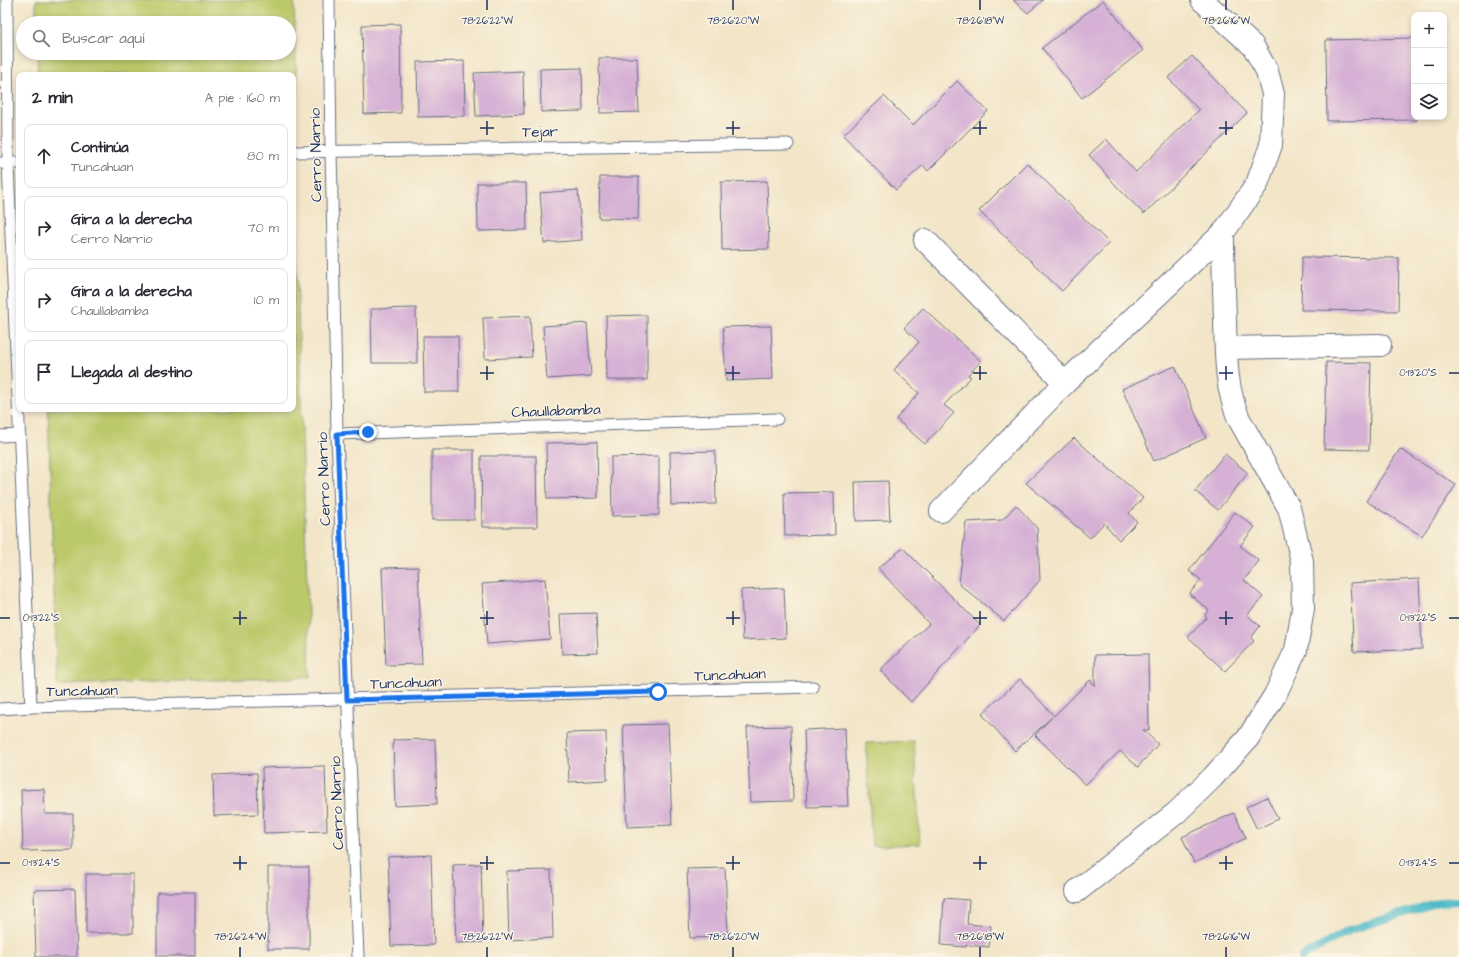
<!DOCTYPE html>
<html lang="es">
<meta charset="utf-8">
<style>
:root{--surface:#fff;--page:#f7f7f7;--text:#2b2b33;--muted:#7c7c81;--line:#e1e1e2}
body{margin:0;font-family:"Architects Daughter",sans-serif;background:var(--page);color:var(--text)}
.controls{position:absolute;right:12px;top:12px;display:grid;overflow:hidden;border-radius:8px;box-shadow:0 2px 6px #0003}
.controls button{width:36px;height:36px;display:grid;place-items:center;padding:0;border:0;border-bottom:1px solid var(--line);background:var(--surface);color:var(--text);font:20px sans-serif}
.stop{position:absolute;width:12px;height:12px;margin:-9px;border:3px solid #1a73e8;border-radius:50%;background:#fff}
.stop.end{background:#1a73e8;border-color:#fff;box-shadow:0 1px 4px #0008}
.list{margin:0;padding:0;list-style:none}
h2{display:flex;justify-content:space-between;align-items:center;height:52px;margin:0;padding:0 16px;font-size:17px}
h2 small{font-size:13px;font-weight:400;color:var(--muted)}
.list li{display:grid;grid-template-columns:26px 1fr auto;gap:12px;align-items:center;box-sizing:border-box;height:64px;margin:0 8px 8px;padding:0 8px;border:1px solid var(--line);border-radius:8px}
.list b{display:block;font-size:15px;white-space:nowrap}
.list p{margin:0;font-size:13px;white-space:nowrap;color:var(--muted)}
.list em{font-size:13px;font-style:normal;color:var(--muted)}
.icon{flex:none;width:22px;height:22px;fill:none;stroke:currentColor;stroke-width:2;stroke-linecap:round;stroke-linejoin:round}
.map{position:relative;flex:none;width:1459px;height:957px;overflow:hidden}
.search{position:absolute;background:var(--surface);box-shadow:0 2px 6px #0003;left:16px;top:16px;width:280px;height:44px;display:flex;align-items:center;gap:10px;box-sizing:border-box;padding:0 14px;border-radius:22px;color:var(--muted);font-size:15px}
.panel{position:absolute;background:var(--surface);box-shadow:0 2px 6px #0003;left:16px;top:72px;width:280px;height:340px;border-radius:8px}
.map>svg:first-child{display:block}
</style>
<div class="map">
<svg width="1459" height="957" viewBox="0 0 1459 957">
<rect width="100%" height="100%" fill="#fcf5e5"/>
<filter id="ink" filterUnits="userSpaceOnUse"><feTurbulence type="fractalNoise" baseFrequency=".025" numOctaves="2"/><feDisplacementMap in="SourceGraphic" scale="8" xChannelSelector="R" yChannelSelector="G"/><feConvolveMatrix kernelMatrix="1 2 1 2 8 2 1 2 1" color-interpolation-filters="sRGB"/></filter>
<filter id="wash" filterUnits="userSpaceOnUse"><feTurbulence type="fractalNoise" baseFrequency=".012" numOctaves="4" result="noise"/><feDisplacementMap in="SourceGraphic" scale="16" xChannelSelector="R" yChannelSelector="G"/><feGaussianBlur stdDeviation="0.9" result="paint"/><feColorMatrix in="noise" values="0 0 0 0 0 0 0 0 0 0 0 0 0 0 0 0 0 1.4 0 .05"/><feComposite in="paint" operator="in"/></filter>
<g filter="url(#wash)">
<rect width="100%" height="100%" fill="#f2e5c8"/>
<g fill="#bcc96b" stroke="#6c7c64">
<path d="M36,0H294L297,92H293V75H38L37,53H289V23H36Z"/>
<path d="M293,213H295L310,677L57,685L48,409H293Z"/>
<path d="M914,741L920,844L872,846L866,743Z"/>
</g>
<g fill="none" stroke-linecap="round" stroke-linejoin="round">
<path stroke="#4cb9c7" stroke-width="8" d="M1302,957L1350,930L1439,902L1459,901"/>
</g>
<g id="blocks">
<g fill="#d6b1d5">
<path d="M1013,0H1043L1028,13Z"/>
<path d="M1103,0L1143,50L1082,98L1042,48Z"/>
<path d="M400,24L401,113L364,114L362,25Z"/>
<path d="M1414,38V117H1417V120L1327,121L1326,40Z"/>
<path d="M1192,56L1247,113L1144,214L1119,189L1089,155L1106,139L1136,172L1199,110L1168,78Z"/>
<path d="M599,58H637L639,112L600,113Z"/>
<path d="M464,61L465,116L418,117L417,62Z"/>
<path d="M582,68L583,111L541,112L540,69Z"/>
<path d="M523,71L524,114L476,116L474,73Z"/>
<path d="M957,81L988,111L928,171L923,165L896,190L843,135L884,96L913,125Z"/>
<path d="M1027,163L1109,243L1062,291L979,211Z"/>
<path d="M600,177H639L638,219L599,218Z"/>
<path d="M767,181L769,249L722,250L721,182Z"/>
<path d="M477,183H526L527,230L478,231Z"/>
<path d="M578,190L582,240L544,243L540,193Z"/>
<path d="M1302,257L1399,258L1398,311L1301,310Z"/>
<path d="M416,308L417,363H372L371,309Z"/>
<path d="M923,308L981,361L968,375L971,377L944,405L954,413L925,444L896,419L919,393L894,370L919,342L904,328Z"/>
<path d="M647,315V380H607L606,316Z"/>
<path d="M530,316L532,357L485,359L483,318Z"/>
<path d="M587,323L591,376L547,379L543,326Z"/>
<path d="M771,326L773,379L726,381L723,327Z"/>
<path d="M423,336H458L459,392H424Z"/>
<path d="M1326,362L1371,363L1369,450L1324,449Z"/>
<path d="M1175,366L1206,438L1154,461L1122,389Z"/>
<path d="M1074,438L1143,498L1129,513L1137,522L1119,540L1104,523L1090,538L1026,483Z"/>
<path d="M597,442L598,498L547,499L546,443Z"/>
<path d="M1400,449L1456,485L1422,536L1366,501Z"/>
<rect x="432" y="450" width="42" height="70"/>
<path d="M715,451L716,504L671,505L670,452Z"/>
<path d="M1225,454L1248,473L1218,510L1195,491Z"/>
<path d="M481,456H536L537,527H482Z"/>
<path d="M659,456V515L612,516L611,457Z"/>
<path d="M888,481L890,520L856,521L855,482Z"/>
<path d="M834,492L835,535L785,536L784,493Z"/>
<path d="M1016,505L1037,528L1040,580L1004,621L959,584L966,522L1002,520Z"/>
<path d="M1235,512L1255,527L1240,546L1259,561L1244,580L1263,597L1247,615L1260,626L1251,638L1254,641L1225,671L1188,637L1207,617L1205,615L1209,610L1189,594L1201,580L1189,571Z"/>
<path d="M903,548L980,625L911,702L880,670L929,624L878,568Z"/>
<path d="M418,567L422,664L386,665L382,568Z"/>
<path d="M545,579L550,639L487,644L482,584Z"/>
<path d="M1419,579L1422,649L1354,652L1350,583Z"/>
<path d="M784,588L786,638L743,640L741,590Z"/>
<path d="M596,613L598,653L562,654L560,614Z"/>
<path d="M1148,654L1149,730H1143L1158,744L1138,767L1120,751L1085,785L1035,735L1052,717L1015,751L982,714L1020,679L1054,716L1090,680L1095,686V655Z"/>
<path d="M668,724L672,825L627,827L623,725Z"/>
<path d="M791,726L793,801L750,802L747,727Z"/>
<path d="M845,728L848,806L807,807L804,730Z"/>
<path d="M606,732L607,780L569,782L567,733Z"/>
<path d="M435,739L437,804L395,806L393,740Z"/>
<path d="M325,766L327,831L264,833L262,768Z"/>
<path d="M257,773L258,814L214,816L213,775Z"/>
<path d="M44,789L45,814H73V850L23,851L21,790Z"/>
<path d="M1267,797L1278,819L1257,829L1246,807Z"/>
<path d="M1234,813L1246,838L1194,863L1182,837Z"/>
<path d="M431,855L434,945L391,946L388,857Z"/>
<path d="M481,864L483,942L456,943L453,865Z"/>
<rect x="268" y="867" width="41" height="82"/>
<path d="M725,868L728,937L690,938L687,869Z"/>
<path d="M551,870L553,938L509,940L507,871Z"/>
<rect x="86" y="874" width="47" height="59"/>
<path d="M75,889L77,957H36L34,890Z"/>
<rect x="157" y="892" width="38" height="64"/>
<path d="M944,898L969,900L967,924L991,926L989,947L966,945V947L941,945Z"/>
</g>
</g>
</g>
<g filter="url(#ink)">
<use href="#blocks" fill-opacity="0" stroke="#666f83" stroke-width="1"/>
<g fill="none" stroke-linecap="round" stroke-linejoin="round">
<g stroke="#666f83" stroke-width="13">
<g id="lane">
<path d="M7,0L8,163L31,707"/>
<path d="M329,0L331,150L337,434L358,957"/>
<path d="M293,152L788,144"/>
<path d="M0,163H19"/>
<path d="M337,434L777,419"/>
<path d="M0,436L20,435"/>
<path d="M0,709L31,707L813,687"/>
</g>
</g>
<g stroke="#666f83" stroke-width="24">
<g id="street">
<path d="M925,240L1065,383"/>
<path d="M1226,348L1380,345"/>
<path d="M941,511L1065,383L1223,233L1257,184L1271,145L1273,94L1267,71L1253,46L1202,0"/>
<path d="M1077,891L1176,813L1213,777L1248,738L1275,695L1296,650L1303,609L1302,561L1289,508L1239,419C1225,387 1226,353 1225,319C1224,290 1223,262 1223,233"/>
</g>
</g>
<use href="#lane" stroke="#fff" stroke-width="11"/>
<use href="#street" stroke="#fff" stroke-width="22"/>
</g>
</g>
<g fill="none" stroke-linecap="round" stroke-linejoin="round" filter="url(#ink)">
<path stroke="#1a73e8" stroke-width="5" d="M368,432L337,434L347,700L658,692"/>
</g>
<path fill="none" stroke="#1b2f5e" stroke-width="1.5" d="M487,0V10M733,0V10M980,0V10M1226,0V10M487,121V135M733,121V135M980,121V135M1226,121V135M480,128H494M726,128H740M973,128H987M1219,128H1233M487,366V380M733,366V380M980,366V380M1226,366V380M480,373H494M726,373H740M973,373H987M1219,373H1233M1449,373H1459M240,611V625M487,611V625M733,611V625M980,611V625M1226,611V625M0,618H10M233,618H247M480,618H494M726,618H740M973,618H987M1219,618H1233M1449,618H1459M240,856V870M487,856V870M733,856V870M980,856V870M1226,856V870M0,863H10M233,863H247M480,863H494M726,863H740M973,863H987M1219,863H1233M1449,863H1459M240,947V957M487,947V957M733,947V957M980,947V957M1226,947V957"/>
<g text-anchor="middle" dominant-baseline="central" stroke-width="3" stroke-linejoin="round" paint-order="stroke">
<g font-size="15" fill="#1b2f5e" stroke="#fcf5e5">
<text transform="translate(540 132) rotate(-1)">Tejar</text>
<text transform="translate(316 155) rotate(-91)">Cerro Narrio</text>
<text transform="translate(556 411) rotate(-2)">Chaullabamba</text>
<text transform="translate(324 479) rotate(-92)">Cerro Narrio</text>
<text transform="translate(730 675) rotate(-2)">Tuncahuan</text>
<text transform="translate(406 683) rotate(-2)">Tuncahuan</text>
<text transform="translate(82 691) rotate(-1)">Tuncahuan</text>
<text transform="translate(337 803) rotate(-92)">Cerro Narrio</text>
</g>
</g>
<g font-size="10" text-anchor="middle" fill="#1b2f5e" stroke="#fcf5e5" stroke-width="3" stroke-linejoin="round" paint-order="stroke">
<text x="487" y="24">78°26'22"W</text>
<text x="733" y="24">78°26'20"W</text>
<text x="980" y="24">78°26'18"W</text>
<text x="1226" y="24">78°26'16"W</text>
<text x="1418" y="376">0°13'20"S</text>
<text x="41" y="621">0°13'22"S</text>
<text x="1418" y="621">0°13'22"S</text>
<text x="41" y="866">0°13'24"S</text>
<text x="1418" y="866">0°13'24"S</text>
<text x="240" y="940">78°26'24"W</text>
<text x="487" y="940">78°26'22"W</text>
<text x="733" y="940">78°26'20"W</text>
<text x="980" y="940">78°26'18"W</text>
<text x="1226" y="940">78°26'16"W</text>
</g>
</svg>
<div class="controls">
<button>+</button>
<button>−</button>
<button><svg class="icon" aria-label="layers" viewBox="0 0 24 24"><path d="M12 4l9 5-9 5-9-5zM3 14l9 5 9-5"/></svg></button>
</div>
<div class="stop" style="left:658px;top:692px"></div>
<div class="stop end" style="left:368px;top:432px"></div>
<div class="search"><svg class="icon" aria-label="search" viewBox="0 0 24 24"><circle cx="10" cy="10" r="6"/><path d="M15 15l6 6"/></svg>Buscar aquí</div>
<section class="panel">
<h2>2 min<small>A pie · 160 m</small></h2>
<ul class="list">
<li><svg class="icon" aria-label="ahead" viewBox="0 0 24 24"><path d="M12 20V5M6 11l6-6 6 6"/></svg><div><b>Continúa</b><p>Tuncahuan</p></div><em>80 m</em></li>
<li><svg class="icon" aria-label="right" viewBox="0 0 24 24"><path d="M7 20v-9h11M14 6l5 5-5 5"/></svg><div><b>Gira a la derecha</b><p>Cerro Narrio</p></div><em>70 m</em></li>
<li><svg class="icon" aria-label="right" viewBox="0 0 24 24"><path d="M7 20v-9h11M14 6l5 5-5 5"/></svg><div><b>Gira a la derecha</b><p>Chaullabamba</p></div><em>10 m</em></li>
<li><svg class="icon" aria-label="arrive" viewBox="0 0 24 24"><path d="M6 21V4h12l-3 4 3 4H6"/></svg><div><b>Llegada al destino</b></div></li>
</ul>
</section>
</div>
